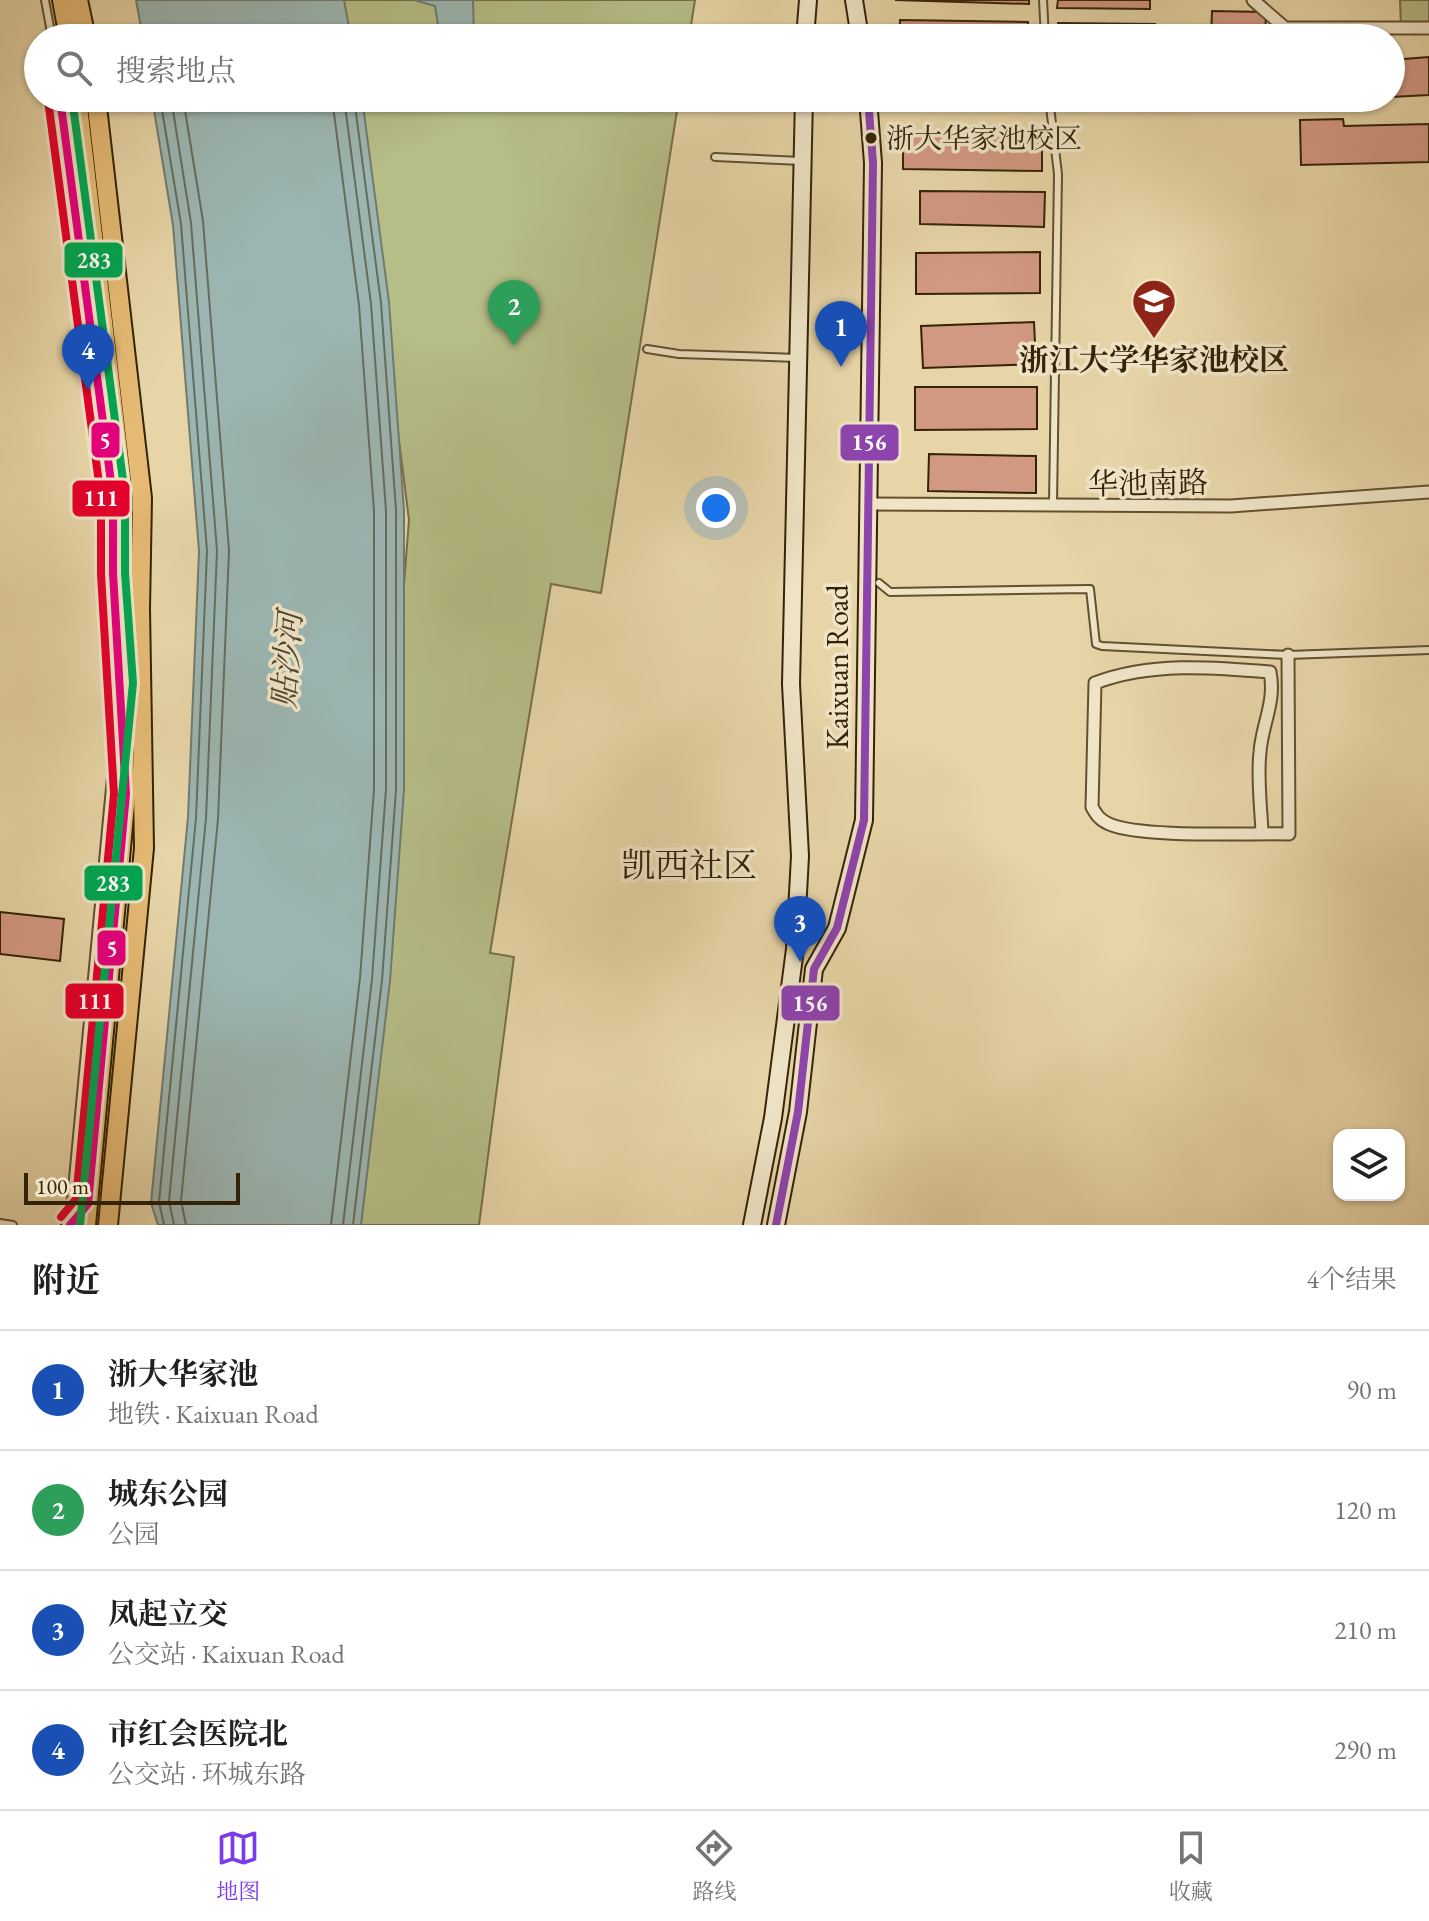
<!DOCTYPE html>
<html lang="zh">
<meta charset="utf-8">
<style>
:root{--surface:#fff;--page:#f6f6f6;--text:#202124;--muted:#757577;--line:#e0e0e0;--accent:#7c3aed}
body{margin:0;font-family:"EB Garamond","Noto Serif SC",serif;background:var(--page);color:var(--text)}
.controls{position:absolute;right:24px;bottom:24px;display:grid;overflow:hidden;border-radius:16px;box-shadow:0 2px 6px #0004}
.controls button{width:72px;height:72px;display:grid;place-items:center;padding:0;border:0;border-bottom:2px solid var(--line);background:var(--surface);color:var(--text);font:40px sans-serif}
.scale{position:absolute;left:24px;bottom:20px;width:216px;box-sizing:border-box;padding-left:8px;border:4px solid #352307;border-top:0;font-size:22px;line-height:28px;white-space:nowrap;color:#352307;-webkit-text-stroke:6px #efe4c6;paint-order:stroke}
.you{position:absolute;left:716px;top:508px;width:28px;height:28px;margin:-20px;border:6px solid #fff;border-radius:50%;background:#1a73e8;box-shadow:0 0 0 12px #1a73e833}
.badge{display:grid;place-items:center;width:52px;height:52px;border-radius:50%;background:var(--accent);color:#fff;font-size:26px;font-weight:700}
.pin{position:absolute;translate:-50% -66px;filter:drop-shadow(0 2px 4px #0008)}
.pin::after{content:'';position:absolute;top:42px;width:28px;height:24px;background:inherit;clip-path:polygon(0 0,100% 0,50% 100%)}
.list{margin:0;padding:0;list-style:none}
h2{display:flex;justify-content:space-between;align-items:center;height:104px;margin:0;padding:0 32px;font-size:34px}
h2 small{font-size:26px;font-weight:400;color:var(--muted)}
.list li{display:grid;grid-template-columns:52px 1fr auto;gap:24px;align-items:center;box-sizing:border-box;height:120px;padding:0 32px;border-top:2px solid var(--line)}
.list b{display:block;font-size:30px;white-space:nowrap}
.list p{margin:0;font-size:26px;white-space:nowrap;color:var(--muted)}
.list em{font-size:26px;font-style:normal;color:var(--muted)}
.icon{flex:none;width:44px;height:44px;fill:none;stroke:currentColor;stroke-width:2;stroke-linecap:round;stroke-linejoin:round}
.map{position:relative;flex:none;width:1429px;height:1225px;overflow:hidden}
.search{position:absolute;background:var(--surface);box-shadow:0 2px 6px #0004;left:24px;right:24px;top:24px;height:88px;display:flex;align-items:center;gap:20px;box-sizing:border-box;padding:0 28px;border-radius:44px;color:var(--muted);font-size:30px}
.sheet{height:584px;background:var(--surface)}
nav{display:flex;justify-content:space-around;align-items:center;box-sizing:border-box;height:112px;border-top:2px solid var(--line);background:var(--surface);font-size:22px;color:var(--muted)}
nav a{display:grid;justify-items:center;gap:4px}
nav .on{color:var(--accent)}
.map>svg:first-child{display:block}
</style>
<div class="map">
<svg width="1429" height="1225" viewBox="0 0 1429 1225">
<rect width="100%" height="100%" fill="#e7d5a7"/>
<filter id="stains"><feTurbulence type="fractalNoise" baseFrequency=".0025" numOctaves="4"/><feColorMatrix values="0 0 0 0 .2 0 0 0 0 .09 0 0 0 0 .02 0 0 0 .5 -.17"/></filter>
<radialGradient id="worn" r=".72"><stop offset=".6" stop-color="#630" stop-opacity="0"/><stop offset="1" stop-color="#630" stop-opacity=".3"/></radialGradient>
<g fill="#b6bd87" stroke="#767047" stroke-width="2">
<path d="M343,0H695L689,38H348Z"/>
<path d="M1400,0H1429V28H1401Z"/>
<path d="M356,98H679L601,593L551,584L490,953L514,957L479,1225H354L409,520Z"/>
</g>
<g fill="#9bb6b2" stroke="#727b6e" stroke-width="2">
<path d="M136,0H344L351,38H143Z"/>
<path d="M414,0H473L474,36L440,38L435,6Z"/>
<path d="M152,98H362L389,302L404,510V790L390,981L361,1225H158L151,1203L188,817L199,551L173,225Z"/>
</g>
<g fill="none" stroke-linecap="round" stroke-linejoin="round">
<g stroke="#686c5c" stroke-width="2">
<path d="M160,98L181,224L207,551L196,818L159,1202L164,1225"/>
<path d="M171,98L191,223L217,551L206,818L169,1201L174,1225"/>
<path d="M183,98L203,221L229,550L218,819L181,1201L186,1225"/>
<path d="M331,1225L360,978L374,789V511L359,305L332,98"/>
<path d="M343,1225L372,979L386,789V511L371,304L344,98"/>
<path d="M353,1225L382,980L396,790V510L381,303L354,98"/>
</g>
</g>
<g fill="#d29982" stroke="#352307" stroke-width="2">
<path d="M895,0H1029V4Z"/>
<path d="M1058,0H1150V9L1057,8Z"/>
<path d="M1212,11L1266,12L1265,38H1211Z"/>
<path d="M900,20L1028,22L1027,38H899Z"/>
<path d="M1058,23L1155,24V38H1058Z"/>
<path d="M1429,57V95L1391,97V60Z"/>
<path d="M897,98H1031V110L897,111Z"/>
<path d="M1064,98H1152L1151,108L1064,103Z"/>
<path d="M1343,119L1344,126L1429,124V162L1301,165L1300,120Z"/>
<path d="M903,131L1042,133V171L903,169Z"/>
<path d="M920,191L1045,192L1044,227L920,224Z"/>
<path d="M1040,252V293L916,294V253Z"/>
<path d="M1034,322L1036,364L923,368L921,326Z"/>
<path d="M915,387H1037V429L915,430Z"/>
<path d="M929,454L1036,456V493L928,491Z"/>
<path d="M0,912L64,919L60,961L0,954Z"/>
</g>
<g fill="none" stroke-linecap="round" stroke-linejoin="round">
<g stroke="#62502f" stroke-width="10">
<g id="lane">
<path d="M45,0L52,38"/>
<path d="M1043,0L1045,38"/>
<path d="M60,98L113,497V540"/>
<path d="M1049,98L1058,174L1053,504"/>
<path d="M715,157L802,161"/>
<path d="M647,349L679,354L798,358"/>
<path d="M879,583L890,592L1090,589L1096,644L1102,646L1288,655L1429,650"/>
<path d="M69,1221L115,735"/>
<path d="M0,1223L13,1225"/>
</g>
</g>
<g stroke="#62502f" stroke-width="15">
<g id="street">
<path d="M1253,0L1285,28H1429"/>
<path d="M867,504L1231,506L1429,492"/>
<path d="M1262,833C1261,807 1257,778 1260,752C1262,724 1276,702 1270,672C1212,667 1150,662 1095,683L1092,807C1097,816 1100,820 1109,824C1140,838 1250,833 1289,834L1288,655"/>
</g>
</g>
<g stroke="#352307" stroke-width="20">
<g id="secondary">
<path d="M854,0L860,38"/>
<path d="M805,38L808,0"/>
<path d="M70,1225L88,1204"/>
<path d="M752,1225L773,1118L795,949L800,856L791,684L804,98"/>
<path d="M776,1225L798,1112L814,969L837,928L864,820L873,163L868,98"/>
</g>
</g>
<g stroke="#352307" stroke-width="22">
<g id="primary">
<path d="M62,0L69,38"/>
<path d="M78,0L86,38"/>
<path d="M77,98L123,494L119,647L126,794L86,1225"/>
<path d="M96,98L142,498L140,609L144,848L108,1225"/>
</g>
</g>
<use href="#lane" stroke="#efe4c6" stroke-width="6"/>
<use href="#street" stroke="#efe4c6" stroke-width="11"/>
<use href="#secondary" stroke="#efe4c6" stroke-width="16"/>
<use href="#primary" stroke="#e4ba74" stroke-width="18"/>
<g stroke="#efe4c6" stroke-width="14">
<path id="bus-1" d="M776,1225L798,1112L814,969L837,928L864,820L873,163L868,98"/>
</g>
<g stroke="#efe4c6" stroke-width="14">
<path id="bus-2" d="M60,98L113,497V573L126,794L88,1204L70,1225"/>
</g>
<g stroke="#efe4c6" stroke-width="14">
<path id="bus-3" d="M48,100L101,498V574L114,794L76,1199L61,1217"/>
</g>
<g stroke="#efe4c6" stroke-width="14">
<path id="bus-4" d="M72,98L125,495V573L133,683L80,1225"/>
</g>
<use href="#bus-1" stroke="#8e44ad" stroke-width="8"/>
<use href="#bus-2" stroke="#e5007d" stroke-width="8"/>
<use href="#bus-3" stroke="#e4002b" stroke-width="8"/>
<use href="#bus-4" stroke="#00a651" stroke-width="8"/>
</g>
<defs>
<g id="university-pin" transform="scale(2.3)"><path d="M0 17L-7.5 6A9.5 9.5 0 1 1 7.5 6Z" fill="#8f2418" stroke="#efe4c6"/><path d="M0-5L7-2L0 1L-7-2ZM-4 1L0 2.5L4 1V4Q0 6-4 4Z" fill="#fff"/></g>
</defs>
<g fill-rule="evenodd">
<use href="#university-pin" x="1154" y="301"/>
</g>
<circle fill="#352307" stroke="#efe4c6" stroke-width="3" cx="871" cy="138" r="7"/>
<g text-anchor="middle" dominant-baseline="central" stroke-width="7" stroke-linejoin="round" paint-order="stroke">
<g font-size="28" fill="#352307" stroke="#efe4c6" text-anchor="start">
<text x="886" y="138">浙大华家池校区</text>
</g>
<g font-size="30" font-weight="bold" fill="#352307" stroke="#efe4c6">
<text x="1154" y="359">浙江大学华家池校区</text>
</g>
<g font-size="30" fill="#352307" stroke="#efe4c6">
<text transform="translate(1148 483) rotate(-1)">华池南路</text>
<text transform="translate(837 667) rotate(-90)">Kaixuan Road</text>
</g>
<g font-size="32" font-style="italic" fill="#4e4832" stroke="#efe4c6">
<text transform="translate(287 660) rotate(-86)">贴沙河</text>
</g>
<g font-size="34" fill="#352307" stroke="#efe4c6">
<text x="689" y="865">凯西社区</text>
</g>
</g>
<g stroke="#efe4c6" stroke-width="3">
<rect x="63" y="241" width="61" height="38" rx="8" fill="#00a651"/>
<rect x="90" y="421" width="31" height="38" rx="8" fill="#e5007d"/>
<rect x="839" y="423" width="61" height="39" rx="8" fill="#8e44ad"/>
<rect x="71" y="479" width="60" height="39" rx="8" fill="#e4002b"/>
<rect x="83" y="864" width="61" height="38" rx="8" fill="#00a651"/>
<rect x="96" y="929" width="31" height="38" rx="8" fill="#e5007d"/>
<rect x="64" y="982" width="61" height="38" rx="8" fill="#e4002b"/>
<rect x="780" y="984" width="61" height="38" rx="8" fill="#8e44ad"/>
</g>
<g font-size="22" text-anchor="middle" font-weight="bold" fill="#fff">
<text x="94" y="268">283</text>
<text x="105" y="448">5</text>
<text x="869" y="450">156</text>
<text x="101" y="506">111</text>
<text x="113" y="891">283</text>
<text x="112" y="956">5</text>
<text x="95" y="1009">111</text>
<text x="810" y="1011">156</text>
</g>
<rect width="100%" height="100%" filter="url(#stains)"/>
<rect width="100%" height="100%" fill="url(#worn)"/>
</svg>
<div class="controls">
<button><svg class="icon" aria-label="layers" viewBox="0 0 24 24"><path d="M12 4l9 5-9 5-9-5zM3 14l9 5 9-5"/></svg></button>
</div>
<div class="scale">100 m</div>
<div class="you"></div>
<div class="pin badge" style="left:841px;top:367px;background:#1a4fb4">1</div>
<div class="pin badge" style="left:514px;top:346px;background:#2e9e5b">2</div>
<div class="pin badge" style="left:800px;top:962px;background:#1a4fb4">3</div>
<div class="pin badge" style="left:88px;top:390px;background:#1a4fb4">4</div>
<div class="search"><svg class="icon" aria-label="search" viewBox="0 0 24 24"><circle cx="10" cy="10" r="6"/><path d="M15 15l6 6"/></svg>搜索地点</div>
</div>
<section class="sheet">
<h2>附近<small>4个结果</small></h2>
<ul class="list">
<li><span class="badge" style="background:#1a4fb4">1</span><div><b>浙大华家池</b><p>地铁 · Kaixuan Road</p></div><em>90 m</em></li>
<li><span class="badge" style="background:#2e9e5b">2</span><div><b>城东公园</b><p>公园</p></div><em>120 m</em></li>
<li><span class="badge" style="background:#1a4fb4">3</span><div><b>凤起立交</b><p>公交站 · Kaixuan Road</p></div><em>210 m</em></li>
<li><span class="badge" style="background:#1a4fb4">4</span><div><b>市红会医院北</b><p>公交站 · 环城东路</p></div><em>290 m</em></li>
</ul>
</section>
<nav>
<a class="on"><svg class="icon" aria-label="map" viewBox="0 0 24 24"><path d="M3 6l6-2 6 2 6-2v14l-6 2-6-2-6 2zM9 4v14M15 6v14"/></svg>地图</a>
<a><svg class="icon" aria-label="directions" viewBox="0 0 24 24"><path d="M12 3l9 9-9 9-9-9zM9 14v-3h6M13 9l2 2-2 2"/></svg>路线</a>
<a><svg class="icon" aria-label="saved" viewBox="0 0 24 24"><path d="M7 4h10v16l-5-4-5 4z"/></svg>收藏</a>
</nav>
